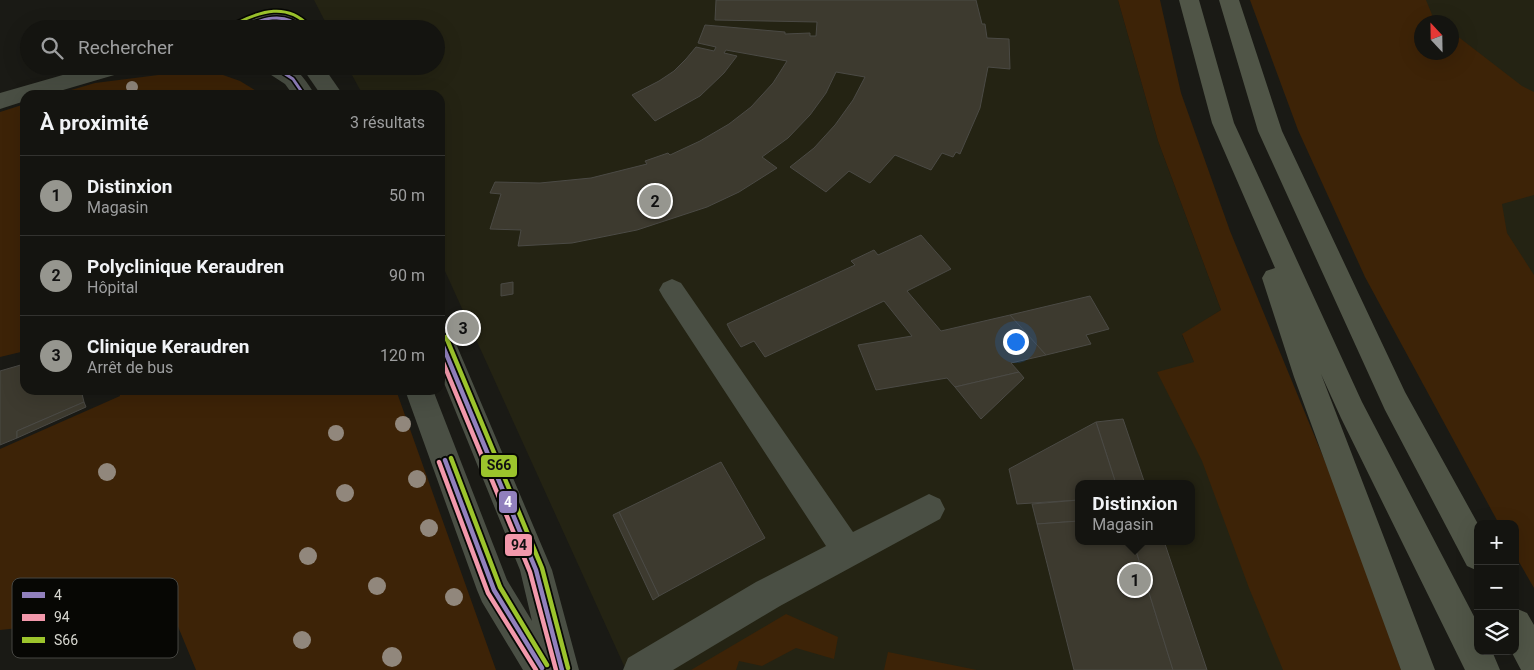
<!DOCTYPE html>
<html lang="fr">
<meta charset="utf-8">
<style>
:root{--surface:#141410;--page:#21211e;--text:#f1f3f6;--muted:#9d9e9f;--line:#333330;--accent:#96968f}
body{margin:0;font-family:Roboto,sans-serif;background:var(--page);color:var(--text)}
.controls{position:absolute;right:15px;bottom:15px;display:grid;overflow:hidden;border-radius:10px;box-shadow:0 5px 20px #0002}
.controls button{width:45px;height:45px;display:grid;place-items:center;padding:0;border:0;border-bottom:1px solid var(--line);background:var(--surface);color:var(--text);font:25px sans-serif}
.compass{position:absolute;left:1414px;top:15px;width:45px;height:45px;border-radius:50%;background:var(--surface);box-shadow:0 5px 20px #0002;rotate:338deg}
.you{position:absolute;left:1015px;top:341px;width:18px;height:18px;margin:-12px;border:4px solid #fff;border-radius:50%;background:#1a73e8;box-shadow:0 0 0 8px #1a73e833}
.badge{display:grid;place-items:center;width:32px;height:32px;border-radius:50%;background:var(--accent);color:#111;font-size:16px;font-weight:700}
.pin{position:absolute;translate:-50% -50%;border:2px solid #fff;box-shadow:0 1px 5px #0006}
.popup{position:absolute;left:1075px;top:480px;width:120px;height:65px;box-sizing:border-box;display:grid;place-content:center;border-radius:10px;background:var(--surface);filter:drop-shadow(0 1px 4px #0005);font-size:16px;white-space:nowrap;color:var(--muted)}
.popup b{font-size:19px;color:var(--text)}
.popup::after{content:'';position:absolute;left:50%;top:100%;margin-left:-10px;border:10px solid transparent;border-top-color:var(--surface)}
.list{margin:0;padding:0;list-style:none}
h2{display:flex;justify-content:space-between;align-items:center;height:65px;margin:0;padding:0 20px;font-size:21px}
h2 small{font-size:16px;font-weight:400;color:var(--muted)}
.list li{display:grid;grid-template-columns:32px 1fr auto;gap:15px;align-items:center;box-sizing:border-box;height:80px;padding:0 20px;border-top:1px solid var(--line)}
.list b{display:block;font-size:19px;white-space:nowrap}
.list p{margin:0;font-size:16px;white-space:nowrap;color:var(--muted)}
.list em{font-size:16px;font-style:normal;color:var(--muted)}
.icon{flex:none;width:28px;height:28px;fill:none;stroke:currentColor;stroke-width:2;stroke-linecap:round;stroke-linejoin:round}
.map{position:relative;flex:none;width:1534px;height:670px;overflow:hidden}
.search{position:absolute;background:var(--surface);box-shadow:0 5px 20px #0002;left:20px;top:20px;width:425px;height:55px;display:flex;align-items:center;gap:12px;box-sizing:border-box;padding:0 18px;border-radius:28px;color:var(--muted);font-size:19px}
.panel{position:absolute;background:var(--surface);box-shadow:0 5px 20px #0002;left:20px;top:90px;width:425px;height:305px;border-radius:15px}
.map>svg:first-child{display:block}
</style>
<div class="map">
<svg width="1534" height="670" viewBox="0 0 1534 670">
<rect width="100%" height="100%" fill="#1a1a15"/>
<g fill="#242313" fill-rule="evenodd">
<path d="M314,0H1118L1158,141L1221,310L1182,335L1334,670H626L440,260V95H363L347,66H436V29H329ZM1079,484H1191V541H1079Z"/>
<path d="M1423,0H1534V300L1475,210L1452,49V22H1436Z"/>
</g>
<g fill="#3d2307">
<path d="M1118,0H1160L1181,93L1230,231L1338,493L1401,670H1283L1249,588L1202,461L1157,372L1194,362L1182,334L1221,310L1158,141Z"/>
<path d="M1250,0H1426L1433,17L1439,22H1422V52H1452V32L1522,86L1534,92V195L1502,204L1507,233L1534,275V588L1515,555V524H1499L1365,277L1298,130Z"/>
<path d="M206,69L240,81L263,95H54L95,83Z"/>
<path d="M25,104V351L0,357V112Z"/>
<path d="M119,390H396L496,670H196L172,612L0,630V449L120,396Z"/>
<path d="M786,614L838,637L834,659L796,648L762,666L739,661L736,670H691Z"/>
<path d="M888,652L977,670H884Z"/>
</g>
<g fill="#3d3a2f" stroke="#4b4a45">
<path d="M716,0H976L982,24H985L987,38L1009,39L1010,69L988,67L980,108L960,154L956,152L953,157L942,153L931,170L895,155L870,183L849,171L826,192L790,167L814,148L835,125L853,100L865,77L836,72L826,93L810,115L788,138L762,157L777,168L739,192L707,207L637,230L572,243L518,246L521,230L490,229L501,194L490,193L495,182L540,183L591,178L647,164L645,161L668,153L670,155L700,141L729,124L751,107L773,83L787,61L726,50L724,53L737,56L724,73L700,96L655,121L632,95L659,81L674,71L686,59L696,47L714,51L716,47L698,43L705,25L785,32V34L810,33V36H816L817,22L715,20Z"/>
<path d="M921,235L951,269L907,291L941,331L1010,315L1046,355L1011,363L1019,372L955,387L947,378L876,390L858,345L912,336L884,301L765,357L754,341L741,347L731,332L727,324L855,265L851,261L874,250L878,255Z"/>
<path d="M513,282V294L501,296V284Z"/>
<path d="M1090,296L1109,329L1086,335L1091,344L1046,355L1010,315Z"/>
<path d="M24,364L25,390H81L84,402L17,431V438L0,445V371Z"/>
<path d="M1019,372L1024,378L981,419L955,387Z"/>
<path d="M84,402L86,407L17,438V431Z"/>
<path d="M1123,419L1145,484H1116L1096,422Z"/>
<path d="M1096,422L1116,484H1079V500L1017,504L1009,469Z"/>
<path d="M721,462L765,538L659,596L619,512Z"/>
<path d="M1079,500V521L1037,524L1032,504Z"/>
<path d="M619,512L659,596L653,600L613,515Z"/>
<path d="M1079,521V541H1133L1173,670H1074L1037,524Z"/>
<path d="M1133,541H1164L1207,670H1173Z"/>
</g>
<g fill="none" stroke-linecap="round" stroke-linejoin="round">
<g fill="#4a4f44" fill-rule="evenodd">
<path d="M283,10C297,13 305,16 313,29H292L283,23L268,24L257,29H230C239,15 267,11 283,10Z"/>
<path d="M94,66H131L128,71L46,95H25V101L0,109V93Z"/>
<path d="M262,66C294,66 298,67 315,95H293L285,84L265,71Z"/>
<path d="M301,66H323L343,95H321Z"/>
<path d="M672,279L681,283L853,532L929,494L940,499L945,509L940,519L780,606L673,670H623L628,658L756,582L826,546L663,297L659,290L663,283Z"/>
<path d="M440,328L450,331L454,339L552,570L579,670H523L482,602L477,590L405,390H433L507,580L532,621L520,570L440,373Z"/>
</g>
<g fill="#505547" fill-rule="evenodd">
<path d="M1179,0H1199L1234,123L1362,402L1478,624V651H1492L1500,670H1465L1341,418L1321,374L1435,670H1401L1294,377L1262,278L1266,271L1275,268L1212,123Z"/>
<path d="M1219,0H1239L1282,131L1405,392L1478,524V571L1467,566L1385,410L1258,131Z"/>
<path d="M1515,608L1527,613L1534,625V670H1521L1511,651H1515Z"/>
</g>
<g stroke="#070704" stroke-width="6">
<g id="bus-1-far1">
<path d="M240,29C261,19 284,10 303,29"/>
<path d="M273,66L293,79L304,95"/>
</g>
</g>
<g stroke="#070704" stroke-width="8">
<g id="bus-1">
<path d="M440,339L536,570L562,670"/>
<path d="M445,460L494,590L542,668"/>
</g>
</g>
<g stroke="#070704" stroke-width="6">
<path id="bus-2-far1" d="M255,29L281,23L295,29"/>
</g>
<g stroke="#070704" stroke-width="8">
<g id="bus-2">
<path d="M440,355L530,572L556,670"/>
<path d="M439,462L488,593L536,670"/>
</g>
</g>
<g stroke="#070704" stroke-width="6">
<path id="bus-3-far1" d="M237,23C261,11 287,3 308,25"/>
</g>
<g stroke="#070704" stroke-width="8">
<g id="bus-3">
<path d="M446,337L542,568L568,668"/>
<path d="M451,458L500,587L547,665"/>
</g>
</g>
<use href="#bus-1-far1" stroke="#9180bd" stroke-width="3"/>
<use href="#bus-1" stroke="#9180bd" stroke-width="4.5"/>
<use href="#bus-2-far1" stroke="#f298ab" stroke-width="3"/>
<use href="#bus-2" stroke="#f298ab" stroke-width="4.5"/>
<use href="#bus-3-far1" stroke="#9cc42c" stroke-width="3"/>
<use href="#bus-3" stroke="#9cc42c" stroke-width="4.5"/>
</g>
<g fill="#91877c">
<circle cx="132" cy="87" r="6"/>
<circle cx="403" cy="424" r="8"/>
<circle cx="336" cy="433" r="8"/>
<circle cx="107" cy="472" r="9"/>
<circle cx="417" cy="479" r="9"/>
<circle cx="345" cy="493" r="9"/>
<circle cx="429" cy="528" r="9"/>
<circle cx="308" cy="556" r="9"/>
<circle cx="377" cy="586" r="9"/>
<circle cx="454" cy="597" r="9"/>
<circle cx="302" cy="640" r="9"/>
<circle cx="392" cy="657" r="10"/>
</g>
<rect x="12" y="578" width="166" height="80" rx="8" fill="#070704" stroke="#464642" stroke-width="1"/>
<rect x="22" y="592" width="23" height="6" fill="#9180bd"/>
<rect x="22" y="614" width="23" height="7" fill="#f298ab"/>
<rect x="22" y="637" width="23" height="6" fill="#9cc42c"/>
<g font-size="14" fill="#d8d8d1">
<text x="54" y="600">4</text>
<text x="54" y="622">94</text>
<text x="54" y="645">S66</text>
</g>
<g stroke="#070704" stroke-width="2">
<rect x="480" y="454" width="38" height="24" rx="5" fill="#9cc42c"/>
<rect x="498" y="490" width="20" height="24" rx="5" fill="#9180bd"/>
<rect x="504" y="533" width="29" height="24" rx="5" fill="#f298ab"/>
</g>
<g font-size="14" text-anchor="middle" font-weight="bold" fill="#fff">
<text x="508" y="507">4</text>
</g>
<g font-size="14" text-anchor="middle" font-weight="bold" fill="#111">
<text x="499" y="470">S66</text>
<text x="519" y="550">94</text>
</g>
</svg>
<div class="controls">
<button>+</button>
<button>−</button>
<button><svg class="icon" aria-label="layers" viewBox="0 0 24 24"><path d="M12 4l9 5-9 5-9-5zM3 14l9 5 9-5"/></svg></button>
</div>
<svg class="compass" viewBox="-18 -18 36 36"><path d="M0-13l5 13h-10z" fill="#e53935"/><path d="M0 13l5-13h-10z" fill="#9d9e9f"/></svg>
<div class="you"></div>
<div class="pin badge" style="left:1135px;top:580px">1</div>
<div class="popup"><b>Distinxion</b>Magasin</div>
<div class="pin badge" style="left:655px;top:201px">2</div>
<div class="pin badge" style="left:463px;top:328px">3</div>
<div class="search"><svg class="icon" aria-label="search" viewBox="0 0 24 24"><circle cx="10" cy="10" r="6"/><path d="M15 15l6 6"/></svg>Rechercher</div>
<section class="panel">
<h2>À proximité<small>3 résultats</small></h2>
<ul class="list">
<li><span class="badge">1</span><div><b>Distinxion</b><p>Magasin</p></div><em>50 m</em></li>
<li><span class="badge">2</span><div><b>Polyclinique Keraudren</b><p>Hôpital</p></div><em>90 m</em></li>
<li><span class="badge">3</span><div><b>Clinique Keraudren</b><p>Arrêt de bus</p></div><em>120 m</em></li>
</ul>
</section>
</div>
